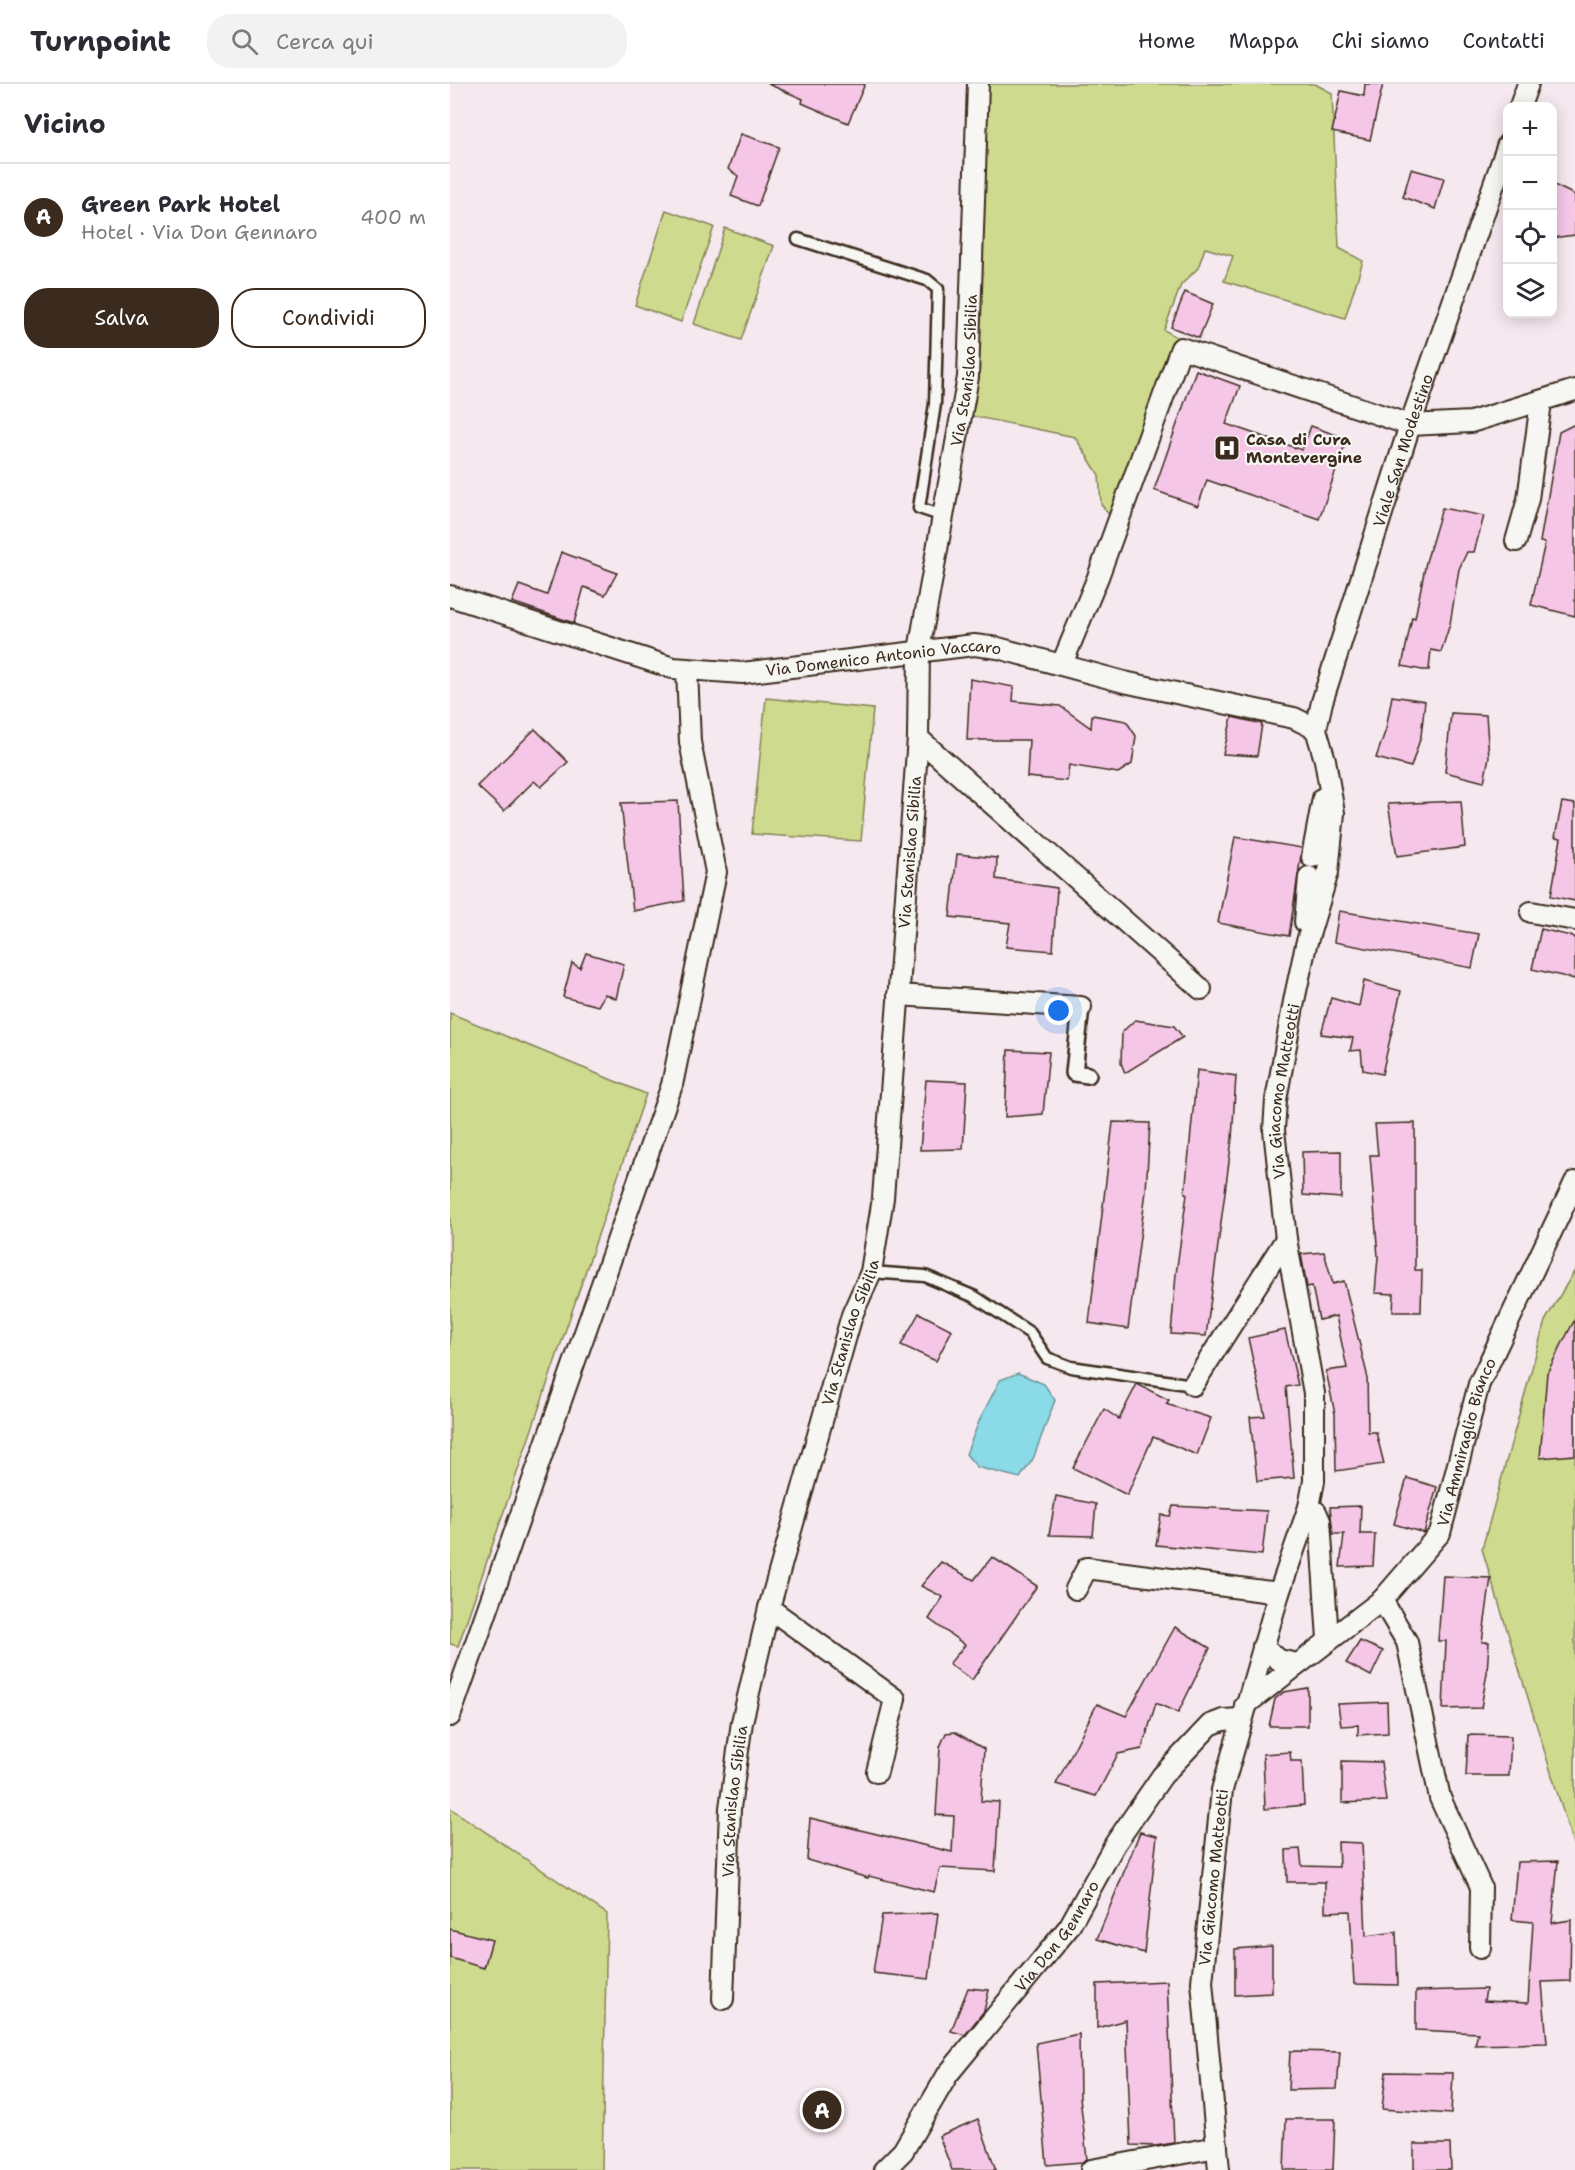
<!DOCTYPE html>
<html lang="it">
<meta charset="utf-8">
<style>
:root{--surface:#fff;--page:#f2f2f3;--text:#2b2b33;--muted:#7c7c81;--line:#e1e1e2;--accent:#3b2a1e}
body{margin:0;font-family:"Shantell Sans",sans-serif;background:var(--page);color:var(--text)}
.controls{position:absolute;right:18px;top:18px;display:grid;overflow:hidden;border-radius:12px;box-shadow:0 3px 15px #0003}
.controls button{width:54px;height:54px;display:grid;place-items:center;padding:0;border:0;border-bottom:2px solid var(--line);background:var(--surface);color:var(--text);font:30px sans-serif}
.you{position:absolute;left:609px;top:927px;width:21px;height:21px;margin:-15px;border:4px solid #fff;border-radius:50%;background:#1a73e8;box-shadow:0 0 0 9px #1a73e833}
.badge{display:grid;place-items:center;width:39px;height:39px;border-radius:50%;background:var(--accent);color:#fff;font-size:20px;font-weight:700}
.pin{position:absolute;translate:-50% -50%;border:3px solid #fff;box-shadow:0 2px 6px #0006}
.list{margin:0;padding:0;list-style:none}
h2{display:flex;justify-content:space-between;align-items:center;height:78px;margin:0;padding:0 24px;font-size:26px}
h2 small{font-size:20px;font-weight:400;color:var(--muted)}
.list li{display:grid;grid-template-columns:39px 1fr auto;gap:18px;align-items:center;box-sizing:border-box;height:108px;padding:0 24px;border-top:2px solid var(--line)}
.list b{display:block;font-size:22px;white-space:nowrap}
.list p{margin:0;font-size:20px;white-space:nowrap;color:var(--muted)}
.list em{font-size:20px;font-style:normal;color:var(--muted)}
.actions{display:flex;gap:12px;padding:18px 24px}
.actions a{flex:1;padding:14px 0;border:2px solid var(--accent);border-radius:24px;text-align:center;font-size:21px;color:var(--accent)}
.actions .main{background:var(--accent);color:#fff}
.icon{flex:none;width:33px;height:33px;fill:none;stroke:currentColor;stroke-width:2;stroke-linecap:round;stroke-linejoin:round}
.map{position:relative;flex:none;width:1125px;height:2086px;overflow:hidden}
header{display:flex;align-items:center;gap:36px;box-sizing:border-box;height:84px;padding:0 30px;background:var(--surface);border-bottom:2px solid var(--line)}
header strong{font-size:28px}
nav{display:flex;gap:33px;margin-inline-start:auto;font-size:21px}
.search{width:420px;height:54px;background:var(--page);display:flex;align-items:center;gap:15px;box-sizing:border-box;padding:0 21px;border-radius:24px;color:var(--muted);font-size:22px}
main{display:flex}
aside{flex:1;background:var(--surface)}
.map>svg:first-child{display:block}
</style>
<header>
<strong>Turnpoint</strong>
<div class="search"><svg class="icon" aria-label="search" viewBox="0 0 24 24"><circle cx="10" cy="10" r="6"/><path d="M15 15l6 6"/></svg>Cerca qui</div>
<nav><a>Home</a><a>Mappa</a><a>Chi siamo</a><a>Contatti</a></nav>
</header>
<main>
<aside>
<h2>Vicino<small></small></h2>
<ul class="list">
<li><span class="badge">A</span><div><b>Green Park Hotel</b><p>Hotel · Via Don Gennaro</p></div><em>400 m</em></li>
</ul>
<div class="actions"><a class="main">Salva</a><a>Condividi</a></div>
</aside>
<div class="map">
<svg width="1125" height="2086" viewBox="0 0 1125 2086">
<rect width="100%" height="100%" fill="#f6e8ef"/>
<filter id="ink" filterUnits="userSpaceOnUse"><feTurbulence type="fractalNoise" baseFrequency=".0167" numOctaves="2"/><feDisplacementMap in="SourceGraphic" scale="12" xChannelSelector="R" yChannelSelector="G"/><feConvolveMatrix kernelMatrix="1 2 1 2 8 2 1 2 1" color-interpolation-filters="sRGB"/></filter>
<g filter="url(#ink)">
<g fill="#cedb8f" stroke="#848256" stroke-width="1.5">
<path d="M534,0H865L882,9L889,164L913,177L895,234L774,197L783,172L755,164L748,184L731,201L714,246L730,255L663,436L651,420L649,391L625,353L522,332Z"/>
<path d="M216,126L264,143L231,238L185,221Z"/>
<path d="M275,144L324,162L291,256L244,240Z"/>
<path d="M316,614L423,625L411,757L302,750Z"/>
<path d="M0,929L196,1010L8,1562L0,1560Z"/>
<path d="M1125,1186V1766L1032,1465L1095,1237Z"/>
<path d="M0,1724L157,1830L152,2086H0Z"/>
</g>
<path fill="#8bdae7" stroke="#6b9497" stroke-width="1.5" d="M568,1289L594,1300L605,1316L583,1375L570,1394L527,1383L516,1370L530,1335L550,1296Z"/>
<g fill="#f6c6e7" stroke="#3b2a1e" stroke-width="1.5">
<path d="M318,0H415L398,39L352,19L353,15Z"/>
<path d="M915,0H933L920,56L882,48L891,7L914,12Z"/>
<path d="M291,50L329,63L308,122L281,112L288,92L278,85Z"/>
<path d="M961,85L994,94L985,125L953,113Z"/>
<path d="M1102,100L1125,111V151L1102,154Z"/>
<path d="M735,208L763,220L749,254L721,243Z"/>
<path d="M746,286L790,302L776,340L852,366L861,342L897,355L869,435L757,396L748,422L704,406Z"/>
<path d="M1125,340V532L1081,521L1095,459L1090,458L1109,348Z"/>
<path d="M992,424L1034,432L1024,468H1017L1009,485L1000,540L991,568L981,566L979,586H972L952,582L962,533L965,534L976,478Z"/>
<path d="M111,468L167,489L155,511L134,503L124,539L62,518L69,501L97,511Z"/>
<path d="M520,595L564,603L563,617L610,622L641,644L642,631L676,637L686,652L682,680L668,689L619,681L617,697L577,693L579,656H517Z"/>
<path d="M942,612L975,617L971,652L961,683L926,674L936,645Z"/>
<path d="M1001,629L1036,631L1039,673L1034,698L995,688Z"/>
<path d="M782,633L812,640L807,672L773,670Z"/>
<path d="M85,645L118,678L91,703L84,697L54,727L27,702Z"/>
<path d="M228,717L234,817L183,827L171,719Z"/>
<path d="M1011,717L1015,763L947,772L938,720Z"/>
<path d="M1112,718L1125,720V817L1101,812L1111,754L1105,753Z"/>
<path d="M785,753L852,764L839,852L768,839Z"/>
<path d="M507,770L547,774L546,795L607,804L603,867L556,863L560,839L500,833Z"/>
<path d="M889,827L1029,850L1022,884L884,858Z"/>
<path d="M1091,845L1125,853V895L1082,885Z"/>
<path d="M136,869L174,880L166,915L155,910L148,922L113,913L122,879L130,884Z"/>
<path d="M914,897L951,907L932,990L913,986L911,966L900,967L903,954L871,950L881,914L909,922Z"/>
<path d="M685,936L724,942L733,953L675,989L671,979L672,948Z"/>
<path d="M558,966L599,968L593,1030L555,1033Z"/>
<path d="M747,986L786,992L782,1055L756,1252L721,1250L726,1190L737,1110L735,1109Z"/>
<path d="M476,996L517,998L513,1065L470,1066Z"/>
<path d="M663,1038L700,1039L696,1107L678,1245L639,1239Z"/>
<path d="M965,1039V1186H972L971,1228H943L944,1210L925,1209L928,1173L920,1071H928L925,1040Z"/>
<path d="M891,1067V1114L853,1111L852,1068Z"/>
<path d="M874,1168L883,1200L894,1197L917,1290L918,1348H926L934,1380L886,1387L885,1330L876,1287L897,1284L886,1232L869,1236L862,1202L857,1203L851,1170Z"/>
<path d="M469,1229L502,1246L486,1277L451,1261Z"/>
<path d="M1125,1235V1371L1090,1374L1097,1289Z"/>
<path d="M835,1246L848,1301L836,1303L844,1394L807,1397L800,1333L815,1332L798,1254Z"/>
<path d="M687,1300L719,1316L716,1320L761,1334L747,1371L703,1353L677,1411L623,1384L654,1325L669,1335Z"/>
<path d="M957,1394L987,1403L974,1449L944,1440Z"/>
<path d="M606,1412L646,1420L643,1452L599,1451Z"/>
<path d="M723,1422L817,1427L812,1471L706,1461L711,1431L720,1432Z"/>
<path d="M911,1422L910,1450H925L923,1482L890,1483L894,1450H883L880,1423Z"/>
<path d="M542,1473L587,1502L522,1596L499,1580L515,1561L479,1535L493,1513L471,1502L491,1478L524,1496Z"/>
<path d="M993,1492L1041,1494L1032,1558H1039L1037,1589L1031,1624L993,1625L996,1557H988Z"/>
<path d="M725,1543L760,1564L728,1629L706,1619L692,1665L668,1670L646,1712L606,1700L647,1620L676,1632Z"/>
<path d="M910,1557L933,1567L921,1592L896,1579Z"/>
<path d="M858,1604V1642H819L825,1615L834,1608Z"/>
<path d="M937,1618L938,1649L908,1651V1641L891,1642L888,1620Z"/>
<path d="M505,1648L534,1665L531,1717L549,1718L545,1787L490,1784L484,1808L419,1792L418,1794L357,1776L360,1734L502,1768L504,1732L486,1731L490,1663L496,1649Z"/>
<path d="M1018,1651L1061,1652L1059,1692H1016Z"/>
<path d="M840,1668L841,1677H852L854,1721L815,1725L813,1670Z"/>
<path d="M892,1677L931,1678L936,1717L892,1719Z"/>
<path d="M690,1748L707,1752L694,1869L647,1855Z"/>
<path d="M888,1758L912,1759L916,1852L946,1848L948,1901L904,1900L900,1827L875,1828V1798H837L836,1766L850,1765L852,1782L889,1783Z"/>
<path d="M1108,1777L1102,1839L1121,1836L1120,1897L1092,1898L1097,1959L1025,1961L1028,1949L966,1946V1907L1036,1905L1034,1917L1078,1919L1083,1838L1062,1836L1067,1778Z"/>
<path d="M488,1829L479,1895L423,1889L432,1831Z"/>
<path d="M0,1845L42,1856L34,1884L0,1874Z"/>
<path d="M822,1862V1909L785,1911V1865Z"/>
<path d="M717,1897L724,2059L705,2062L681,2061L676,1936L647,1944V1900Z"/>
<path d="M518,1904L539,1906L534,1927L515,1951L501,1947Z"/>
<path d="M629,1950L630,2013L637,2075L632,2078L597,2081L586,1959Z"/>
<path d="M840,1967L890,1968L887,2005L838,2006Z"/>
<path d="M936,1988L1003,1989L1001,2030L932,2025Z"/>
<path d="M528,2035L546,2086H502L489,2052Z"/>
<path d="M836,2035H885L883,2086H834Z"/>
<path d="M964,2060H1000L1001,2086H964Z"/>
</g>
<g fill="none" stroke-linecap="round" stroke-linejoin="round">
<g stroke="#3b2a1e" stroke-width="15">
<g id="service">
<path d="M348,155L477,196L488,205L485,320L469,424L493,432"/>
<path d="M421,1188L475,1192L525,1213L580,1249L597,1274L621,1283L743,1301"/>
</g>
</g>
<g stroke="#3b2a1e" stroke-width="20">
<path id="pedestrian" d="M631,923L624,989L638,991"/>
</g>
<g stroke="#3b2a1e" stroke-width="24">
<g id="minor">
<path d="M1070,22L1078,0"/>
<path d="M1066,457L1078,415L1091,318"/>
<path id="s1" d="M0,512L223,584L292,589L524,561L548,564L674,598L844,634L866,645"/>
<path d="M612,580L648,493L731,264L960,341L1021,338L1125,306"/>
<path d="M468,654L751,905"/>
<path d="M862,773L873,714"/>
<path d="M1081,828L1125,836"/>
<path d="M855,838L859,793"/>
<path d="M448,911L631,923"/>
<path d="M743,1301L836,1155"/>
<path d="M859,1423L866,1428L870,1437L878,1555"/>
<path d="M626,1505L637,1484L829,1509"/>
<path d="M932,1516L957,1558L990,1714L1031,1803L1030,1864"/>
<path d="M813,1562L829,1576L847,1580"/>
<path id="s2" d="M795,1621L932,1516L990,1449L1029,1300L1125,1098"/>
<path d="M0,1632L222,1001L266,788L240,658L237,585"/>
<path id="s3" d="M427,1688L445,1615L319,1524L402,1231L421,1188L433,1114L468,654L469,566L518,293L528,0"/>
<path id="s4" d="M273,1915L280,1724L292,1638L319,1524"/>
<path id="s5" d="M434,2086L453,2067L498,1990L619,1843L665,1760L712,1692L760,1641L773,1636L791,1635"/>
<path d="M641,2086L767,2063"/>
<path id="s6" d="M769,2086L752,1898L772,1706L829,1509L859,1423L864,1397V1309L836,1155L824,1046L826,1016L845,912L856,861L878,788L884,729L875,676L866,645L872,618L960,341L1058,60"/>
</g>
</g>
<use href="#service" stroke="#f6f6f2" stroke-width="10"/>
<use href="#pedestrian" stroke="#f6f6f2" stroke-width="15"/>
<use href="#minor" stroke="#f6f6f2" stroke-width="20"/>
</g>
</g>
<defs>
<g id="hospital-square" transform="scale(1.35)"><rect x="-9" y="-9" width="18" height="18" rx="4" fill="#3b2a1e" stroke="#f6f6f2"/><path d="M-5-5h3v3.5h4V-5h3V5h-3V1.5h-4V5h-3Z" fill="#fff"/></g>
</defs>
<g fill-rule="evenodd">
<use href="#hospital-square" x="777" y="364"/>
</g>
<g text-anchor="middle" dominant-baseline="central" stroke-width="4.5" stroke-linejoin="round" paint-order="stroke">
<g font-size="16" fill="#3b2a1e" stroke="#f6f6f2">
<text stroke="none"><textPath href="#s3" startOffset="1490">Via Stanislao Sibilia</textPath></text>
<text stroke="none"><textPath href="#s6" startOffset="1760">Viale San Modestino</textPath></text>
<text stroke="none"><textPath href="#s1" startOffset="446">Via Domenico Antonio Vaccaro</textPath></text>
<text stroke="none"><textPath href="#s3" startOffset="1004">Via Stanislao Sibilia</textPath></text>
<text stroke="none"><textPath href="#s6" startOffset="1098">Via Giacomo Matteotti</textPath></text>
<text stroke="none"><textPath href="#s3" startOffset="518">Via Stanislao Sibilia</textPath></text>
<text stroke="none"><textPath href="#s2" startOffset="356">Via Ammiraglio Bianco</textPath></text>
<text stroke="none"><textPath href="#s4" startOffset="198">Via Stanislao Sibilia</textPath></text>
<text stroke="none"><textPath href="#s6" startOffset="294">Via Giacomo Matteotti</textPath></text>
<text stroke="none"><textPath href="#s5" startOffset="292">Via Don Gennaro</textPath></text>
</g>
<g font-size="16" font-weight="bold" fill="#3b2a1e" stroke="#f6f6f2" text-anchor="start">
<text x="796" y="355">Casa di Cura<tspan x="796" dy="18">Montevergine</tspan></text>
</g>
</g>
</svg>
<div class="controls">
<button>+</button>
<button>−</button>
<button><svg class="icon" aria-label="locate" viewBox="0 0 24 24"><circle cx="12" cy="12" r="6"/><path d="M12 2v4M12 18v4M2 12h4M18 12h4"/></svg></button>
<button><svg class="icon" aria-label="layers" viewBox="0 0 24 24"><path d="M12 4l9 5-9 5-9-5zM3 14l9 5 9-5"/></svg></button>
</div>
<div class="you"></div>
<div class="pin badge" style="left:372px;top:2026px">A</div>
</div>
</main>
